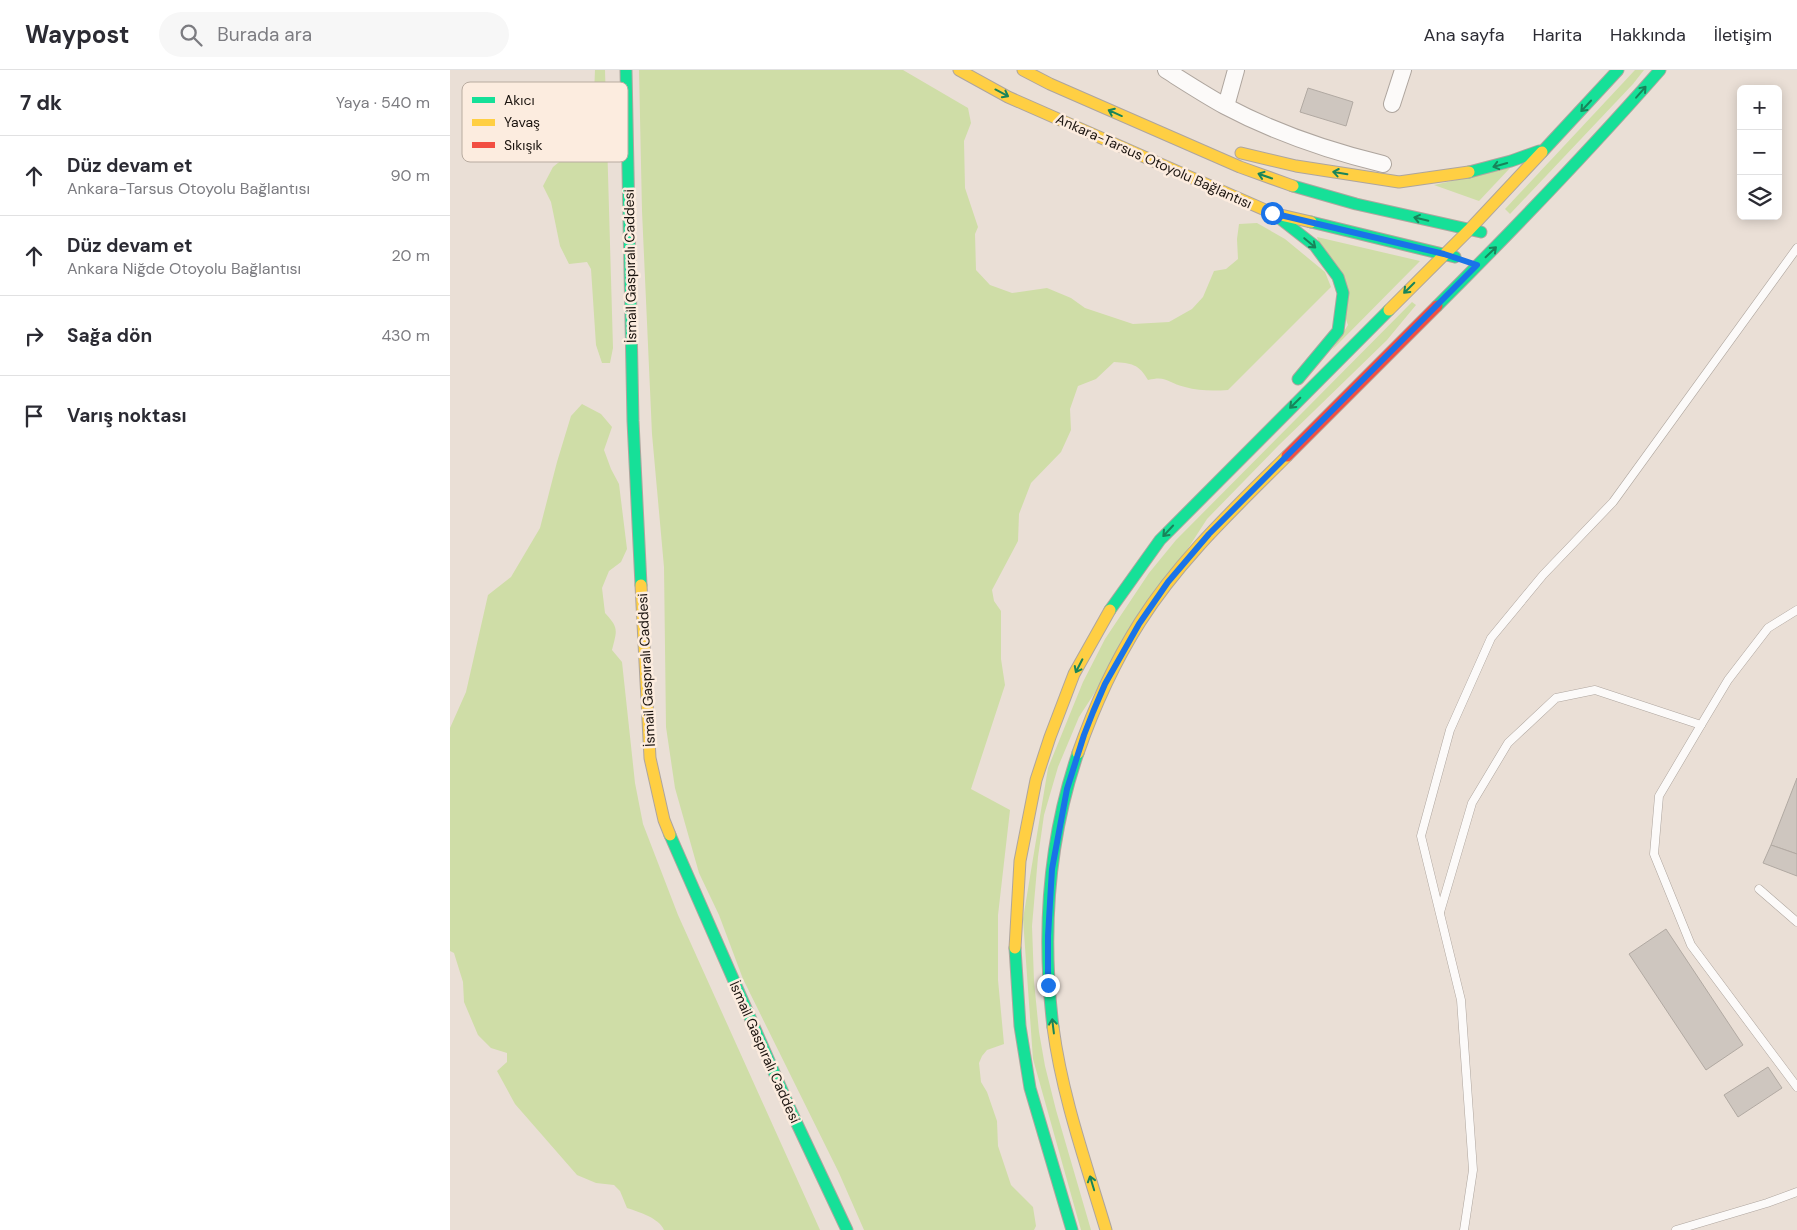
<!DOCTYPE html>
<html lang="tr">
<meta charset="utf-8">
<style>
:root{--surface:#fff;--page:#f7f7f7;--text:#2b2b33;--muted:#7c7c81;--line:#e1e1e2}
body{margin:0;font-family:"DM Sans",sans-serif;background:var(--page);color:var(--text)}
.controls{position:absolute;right:15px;top:15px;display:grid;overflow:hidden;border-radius:8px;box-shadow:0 2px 12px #0003}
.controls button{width:45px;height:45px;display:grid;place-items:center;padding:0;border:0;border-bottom:1px solid var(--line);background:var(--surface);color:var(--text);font:25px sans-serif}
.stop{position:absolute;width:15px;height:15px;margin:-11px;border:4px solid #1a73e8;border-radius:50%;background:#fff}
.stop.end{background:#1a73e8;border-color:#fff;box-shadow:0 1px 5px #0008}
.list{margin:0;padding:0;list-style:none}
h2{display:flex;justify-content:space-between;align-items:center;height:65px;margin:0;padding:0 20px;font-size:21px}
h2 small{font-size:16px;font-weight:400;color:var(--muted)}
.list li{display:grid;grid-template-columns:32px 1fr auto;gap:15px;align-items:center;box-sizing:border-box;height:80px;padding:0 20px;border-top:1px solid var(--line)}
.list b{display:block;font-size:19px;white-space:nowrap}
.list p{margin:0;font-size:16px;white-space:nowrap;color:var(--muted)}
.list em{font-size:16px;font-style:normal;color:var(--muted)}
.icon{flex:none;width:28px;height:28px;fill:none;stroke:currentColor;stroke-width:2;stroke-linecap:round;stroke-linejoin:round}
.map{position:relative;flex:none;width:1347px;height:1160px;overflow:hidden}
header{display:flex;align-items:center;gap:30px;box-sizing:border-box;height:70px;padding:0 25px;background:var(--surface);border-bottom:1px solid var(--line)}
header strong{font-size:24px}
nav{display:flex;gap:28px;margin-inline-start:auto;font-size:18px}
.search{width:350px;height:45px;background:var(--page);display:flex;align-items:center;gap:12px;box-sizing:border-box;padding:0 18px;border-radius:28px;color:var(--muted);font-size:19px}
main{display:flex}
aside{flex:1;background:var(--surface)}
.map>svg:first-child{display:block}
</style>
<header>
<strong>Waypost</strong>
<div class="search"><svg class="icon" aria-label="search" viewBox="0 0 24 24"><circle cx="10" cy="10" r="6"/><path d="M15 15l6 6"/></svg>Burada ara</div>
<nav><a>Ana sayfa</a><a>Harita</a><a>Hakkında</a><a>İletişim</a></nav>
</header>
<main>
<aside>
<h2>7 dk<small>Yaya · 540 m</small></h2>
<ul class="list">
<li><svg class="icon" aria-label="ahead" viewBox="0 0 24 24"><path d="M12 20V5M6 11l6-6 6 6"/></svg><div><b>Düz devam et</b><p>Ankara-Tarsus Otoyolu Bağlantısı</p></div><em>90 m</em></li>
<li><svg class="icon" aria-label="ahead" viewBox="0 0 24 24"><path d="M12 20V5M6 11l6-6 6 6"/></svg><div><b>Düz devam et</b><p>Ankara Niğde Otoyolu Bağlantısı</p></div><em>20 m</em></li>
<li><svg class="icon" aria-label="right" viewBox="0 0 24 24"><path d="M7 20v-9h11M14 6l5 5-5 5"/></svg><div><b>Sağa dön</b></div><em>430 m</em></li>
<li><svg class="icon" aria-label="arrive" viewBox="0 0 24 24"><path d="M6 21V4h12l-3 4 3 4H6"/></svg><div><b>Varış noktası</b></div></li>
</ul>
</aside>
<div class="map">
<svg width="1347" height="1160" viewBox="0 0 1347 1160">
<rect width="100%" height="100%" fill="#eadfd6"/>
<g fill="#cfdda7">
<path d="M145,0H155L163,278L160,293H152L146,275L141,199L137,192L119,194L110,176L101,132L93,116L103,97L119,84L116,73L120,59L134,58L143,49Z"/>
<path d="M189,0H453L518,38L521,53L514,71L515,118L528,157L525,164L526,200L540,215L562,223L597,218L621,228L635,238L683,254L719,252L742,239L753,227L764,201L776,199L788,189L787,169L789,154L807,153L835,169L875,202L881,217L778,320C763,321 749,321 735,317C718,313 717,305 698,310C689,294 681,293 664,292L646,309L628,316L620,339L621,360L611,382L581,413L569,444L568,471L542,520L544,531L551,541V589L555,615L521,719L560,740L548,845V910L554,974L537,980L532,986L529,993L531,1012L537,1022L547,1051L548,1076L561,1115L583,1137L586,1156L584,1160H414L389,1103L293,909L269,845L249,803L225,718L216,657L214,497L202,364L192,141Z"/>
<path d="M1185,0H1194L1183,14L1060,144L1055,139Z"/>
<path d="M1060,98L1029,131L984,115Z"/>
<path d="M867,167L970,191L882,280L898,255Z"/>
<path d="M962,232L966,235L937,270L829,375L757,449L629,647L608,697L594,745L588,787L582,856L584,911L589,962L595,996L606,1040L641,1160H631L583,989L573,849L598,698L633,612L655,569L699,503L726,470Z"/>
<path d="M132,334L151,344L162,357L154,380L161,399L169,414L177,479L171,492L159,501L152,518L155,543C169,558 167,560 162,580L172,592L185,713L193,754L228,845L370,1160H214C209,1148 189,1142 177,1138L170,1121L164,1115L146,1113L127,1105L65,1034L47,1001L57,992V983L41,978L28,965L14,932L13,912L4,883L0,881V658L16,622L38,525L61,507L90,458L107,392L121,346Z"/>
</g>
<g fill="#cec6bf" stroke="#b1a9a2">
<path d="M858,18L903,32L896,56L850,42Z"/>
<path d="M1347,708V784L1321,775Z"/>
<path d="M1321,775L1347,784V806L1313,793Z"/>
<path d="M1216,859L1293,975L1256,1000L1179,884Z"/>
<path d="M1318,997L1332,1018L1288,1047L1274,1025Z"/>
</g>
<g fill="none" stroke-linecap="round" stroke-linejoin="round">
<g stroke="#aea59e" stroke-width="9">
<g id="lane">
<path d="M1251,655L1209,726L1204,784L1241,875L1347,1017"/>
<path d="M1309,819L1347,852"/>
<path d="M990,842L1022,733L1058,673L1106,628L1145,620L1251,655L1278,610L1318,558L1347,540"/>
<path d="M1014,1160L1023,1100L1011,930L971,766L1000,660L1041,568L1093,505L1163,432L1347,178"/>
<path d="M1226,1160L1317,1133L1347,1122"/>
</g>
</g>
<g stroke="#aea59e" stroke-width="18">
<g id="street">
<path d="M716,0C735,12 755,25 775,36C824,62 879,81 933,94"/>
<path d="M942,34L953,0"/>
<path d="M776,36L786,0"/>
</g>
</g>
<g stroke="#aea59e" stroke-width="13">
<g id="fast">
<path d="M176,0L183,351L191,515"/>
<path d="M1092,82L1168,0"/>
<path d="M1019,102L1061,91L1089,81"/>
<path d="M843,116L906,134L1031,162"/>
<path d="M828,147L865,176L888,207L893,223L888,261L848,309"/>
<path d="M861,152L1005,187"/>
<path d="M987,236C1064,159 1139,81 1210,0"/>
<path d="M660,540L710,470L939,240"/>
<path d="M220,765L341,1041L397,1160"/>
<path d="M565,878L570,956L580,1018L622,1160"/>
<path d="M603,957C592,865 598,771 628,683"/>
</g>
</g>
<g stroke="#aea59e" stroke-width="13">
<g id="slow">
<path d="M509,0L558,27L822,143L861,152"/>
<path d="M573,0L600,14L790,97L843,116"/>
<path d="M791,83L846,96L949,112L1019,102"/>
<path d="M939,240L1019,160L1092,82"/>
<path d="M191,515L200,688L214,750L220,765"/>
<path d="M628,683C644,637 664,593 690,552C730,489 784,439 837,386"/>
<path d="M565,878L570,791L586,710L600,667L624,604L660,540"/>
<path d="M603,957C612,1026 636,1093 656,1160"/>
</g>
</g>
<g stroke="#aea59e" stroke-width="13">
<path id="jam" d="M837,386L987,236"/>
</g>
<use href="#lane" stroke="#fcfaf9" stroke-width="8"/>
<use href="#street" stroke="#fcfaf9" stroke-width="16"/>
<use href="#fast" stroke="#16e098" stroke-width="11"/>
<use href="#slow" stroke="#ffcf43" stroke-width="11"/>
<use href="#jam" stroke="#f24e42" stroke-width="11"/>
</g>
<defs><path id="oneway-shaft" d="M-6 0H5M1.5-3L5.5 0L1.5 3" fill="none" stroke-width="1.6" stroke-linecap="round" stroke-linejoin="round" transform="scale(1.25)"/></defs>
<g stroke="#18845a">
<use href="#oneway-shaft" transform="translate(1191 22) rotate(-49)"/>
<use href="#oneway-shaft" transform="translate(552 23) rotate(28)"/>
<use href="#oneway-shaft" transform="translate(1136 36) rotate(133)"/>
<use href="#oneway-shaft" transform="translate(665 43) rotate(-156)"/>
<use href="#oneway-shaft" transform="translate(1050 95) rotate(164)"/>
<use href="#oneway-shaft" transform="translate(890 103) rotate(-171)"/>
<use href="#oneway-shaft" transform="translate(815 106) rotate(-161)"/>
<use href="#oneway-shaft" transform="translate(971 149) rotate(-167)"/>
<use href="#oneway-shaft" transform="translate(860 173) rotate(40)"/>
<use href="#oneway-shaft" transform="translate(1041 182) rotate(-44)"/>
<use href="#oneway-shaft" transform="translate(959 218) rotate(135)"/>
<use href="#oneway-shaft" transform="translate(845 333) rotate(135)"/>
<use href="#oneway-shaft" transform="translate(718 461) rotate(133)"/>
<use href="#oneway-shaft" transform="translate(629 596) rotate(117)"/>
<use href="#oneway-shaft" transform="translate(603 956) rotate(-97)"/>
<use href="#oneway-shaft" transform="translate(642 1113) rotate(-107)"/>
</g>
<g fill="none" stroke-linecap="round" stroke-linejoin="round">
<path stroke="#1a73e8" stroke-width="6" d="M598,915V866L602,799L617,719L634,665L643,642L655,614L689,554L718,512L759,464L1027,195L994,184L822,143"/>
</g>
<g text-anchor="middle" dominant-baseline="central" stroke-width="5" stroke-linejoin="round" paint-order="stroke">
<g font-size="14" fill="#1a130e" stroke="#fcecdf">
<text transform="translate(704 91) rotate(24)">Ankara-Tarsus Otoyolu Bağlantısı</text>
<text transform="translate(180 196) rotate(-91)">İsmail Gaspıralı Caddesi</text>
<text transform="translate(196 600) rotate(-93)">İsmail Gaspıralı Caddesi</text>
<text transform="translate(315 982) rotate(66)">İsmail Gaspıralı Caddesi</text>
</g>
</g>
<rect x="12" y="12" width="166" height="80" rx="8" fill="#fcecdf" stroke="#b8aba0" stroke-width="1"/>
<rect x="22" y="27" width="23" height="6" fill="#16e098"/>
<rect x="22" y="49" width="23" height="7" fill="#ffcf43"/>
<rect x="22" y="72" width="23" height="6" fill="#f24e42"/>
<g font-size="14" fill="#1a130e">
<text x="54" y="35">Akıcı</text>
<text x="54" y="57">Yavaş</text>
<text x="54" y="80">Sıkışık</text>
</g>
</svg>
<div class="controls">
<button>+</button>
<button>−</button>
<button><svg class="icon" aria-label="layers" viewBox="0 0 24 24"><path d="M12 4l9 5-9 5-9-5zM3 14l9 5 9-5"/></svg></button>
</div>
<div class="stop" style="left:822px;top:143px"></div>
<div class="stop end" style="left:598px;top:915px"></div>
</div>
</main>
